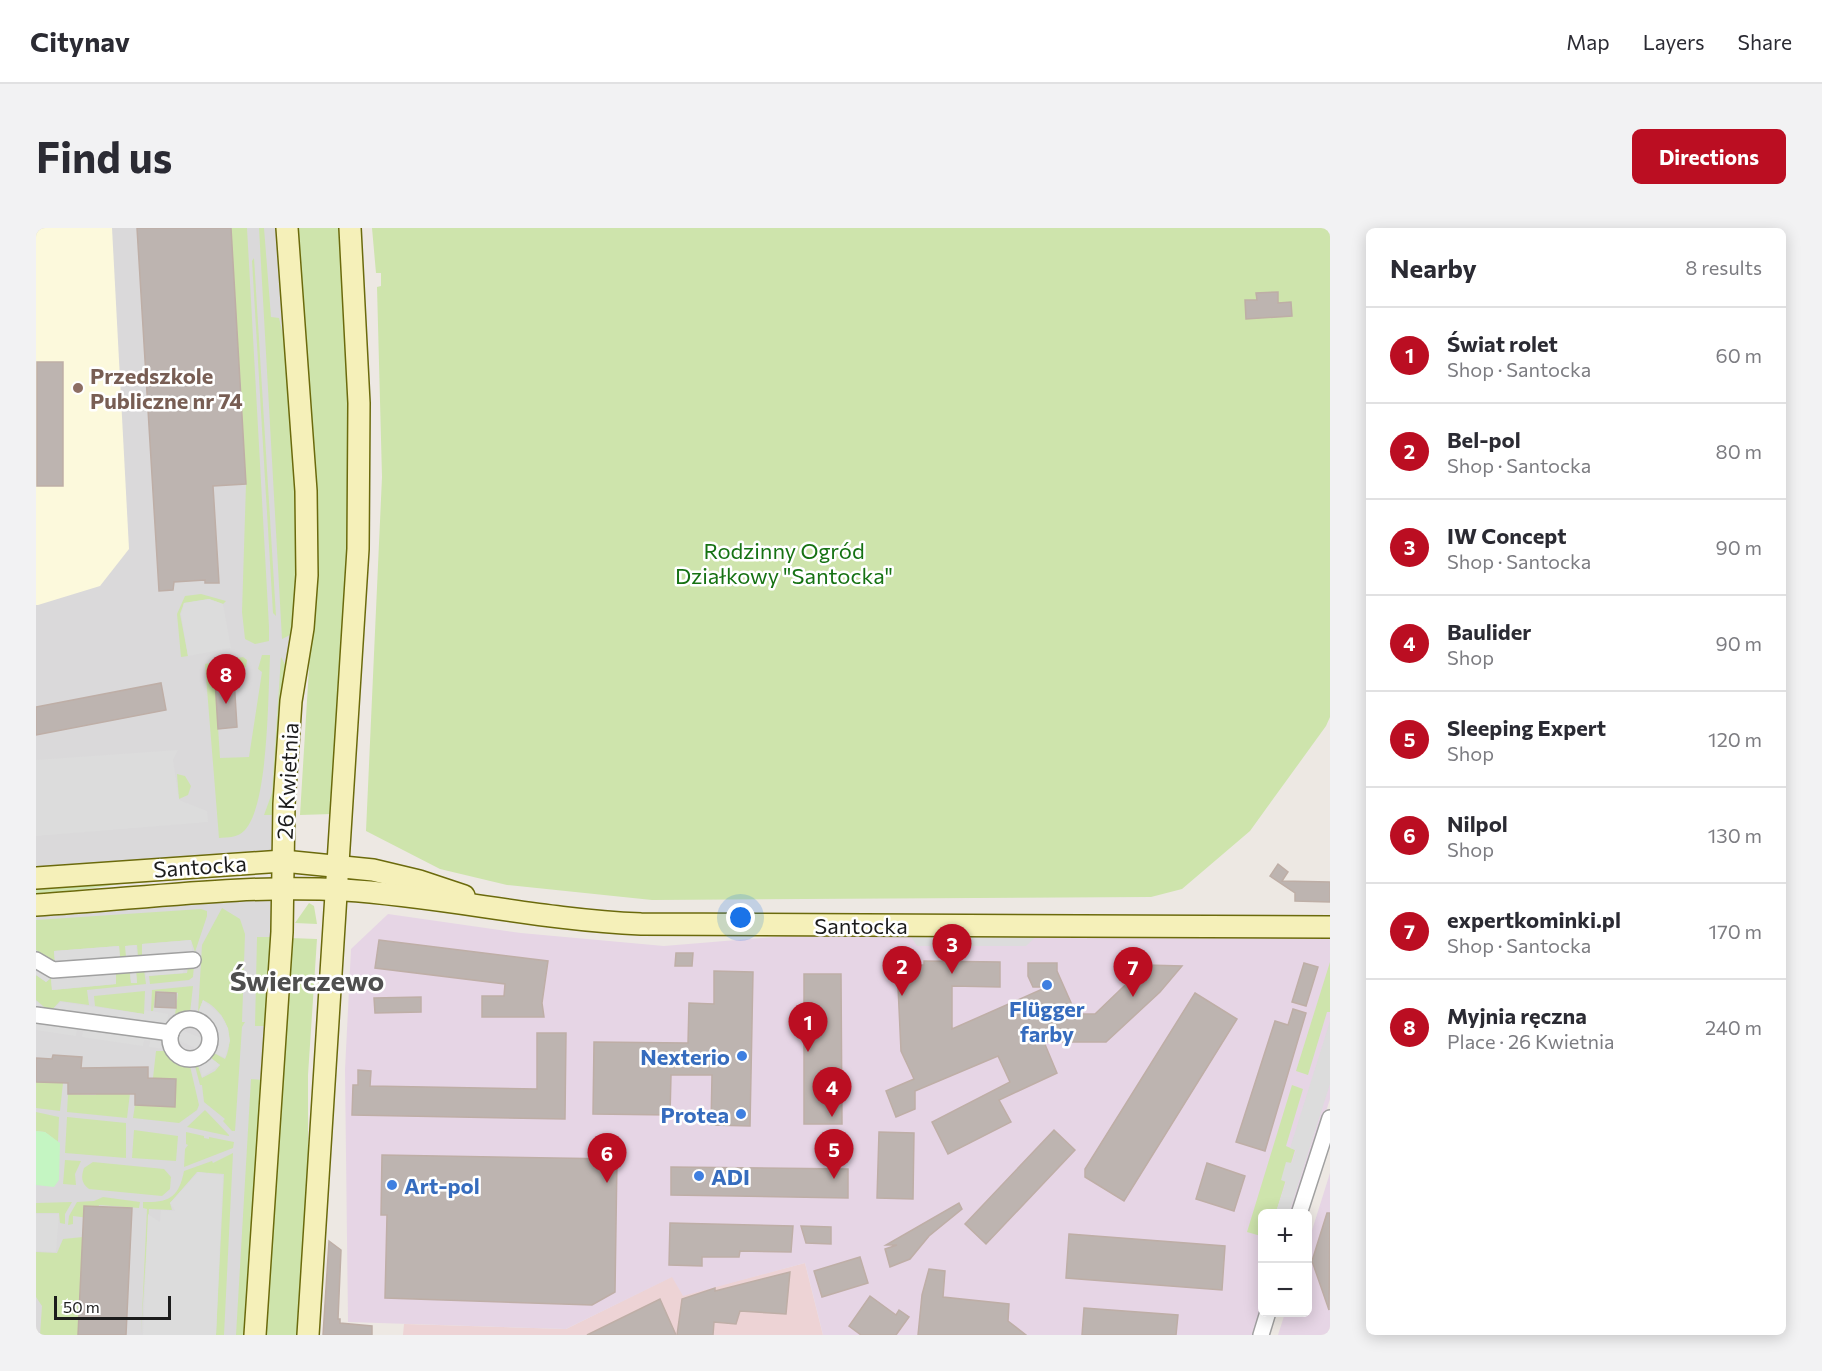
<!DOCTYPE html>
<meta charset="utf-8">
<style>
:root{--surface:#fff;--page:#f2f2f3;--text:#2b2b33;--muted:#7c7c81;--line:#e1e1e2;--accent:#bb0e22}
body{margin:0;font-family:Commissioner,sans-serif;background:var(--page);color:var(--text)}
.controls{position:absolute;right:18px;bottom:18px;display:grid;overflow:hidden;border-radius:9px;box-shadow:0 3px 15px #0003}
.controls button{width:54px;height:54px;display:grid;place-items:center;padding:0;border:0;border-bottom:2px solid var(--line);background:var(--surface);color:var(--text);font:30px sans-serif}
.scale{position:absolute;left:18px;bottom:15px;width:117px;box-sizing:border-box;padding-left:6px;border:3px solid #1c1c1c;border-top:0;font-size:16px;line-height:21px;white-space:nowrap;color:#1c1c1c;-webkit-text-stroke:4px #fff;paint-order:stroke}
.you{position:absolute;left:705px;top:690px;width:21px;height:21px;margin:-15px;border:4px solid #fff;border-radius:50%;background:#1a73e8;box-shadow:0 0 0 9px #1a73e833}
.badge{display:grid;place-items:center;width:39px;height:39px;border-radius:50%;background:var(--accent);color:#fff;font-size:20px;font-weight:700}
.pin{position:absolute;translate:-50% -50px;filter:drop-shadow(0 2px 3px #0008)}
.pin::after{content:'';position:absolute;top:32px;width:21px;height:18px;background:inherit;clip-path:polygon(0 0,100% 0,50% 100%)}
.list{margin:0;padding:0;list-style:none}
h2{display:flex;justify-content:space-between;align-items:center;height:78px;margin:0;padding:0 24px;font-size:26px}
h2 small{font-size:20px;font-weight:400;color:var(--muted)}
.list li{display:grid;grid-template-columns:39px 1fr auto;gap:18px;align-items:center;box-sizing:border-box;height:96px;padding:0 24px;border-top:2px solid var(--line)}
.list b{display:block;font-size:22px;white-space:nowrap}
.list p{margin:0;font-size:20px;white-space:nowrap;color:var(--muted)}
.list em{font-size:20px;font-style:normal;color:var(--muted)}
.map{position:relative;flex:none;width:1294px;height:1107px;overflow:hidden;border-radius:9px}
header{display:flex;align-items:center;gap:36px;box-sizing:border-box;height:84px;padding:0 30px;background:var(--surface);border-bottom:2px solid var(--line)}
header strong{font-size:28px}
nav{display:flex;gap:33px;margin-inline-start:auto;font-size:21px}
.intro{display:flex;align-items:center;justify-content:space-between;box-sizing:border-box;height:144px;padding:0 36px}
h1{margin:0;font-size:42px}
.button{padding:15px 27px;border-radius:9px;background:var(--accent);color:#fff;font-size:21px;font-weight:700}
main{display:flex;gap:36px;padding:0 36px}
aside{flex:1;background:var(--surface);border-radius:9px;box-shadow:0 3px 15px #0003}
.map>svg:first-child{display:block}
</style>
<header>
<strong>Citynav</strong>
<nav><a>Map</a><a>Layers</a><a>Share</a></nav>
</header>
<div class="intro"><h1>Find us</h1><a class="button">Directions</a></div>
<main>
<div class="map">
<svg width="1294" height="1107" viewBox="0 0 1294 1107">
<rect width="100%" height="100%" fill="#ede8e3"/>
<g fill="#dad9da">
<path d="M0,0H245L267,271L241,630L0,646Z"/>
<path d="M242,667L215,1107H0V683Z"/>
</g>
<path fill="#edd3d5" d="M769,1035L787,1107H367L368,1096L530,1101L637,1048L647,1067Z"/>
<g fill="#e6d5e5">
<path d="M352,686L485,705L628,718L811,703H1294V871L1257,985L1226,986V1082L1218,1107H787L769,1035L647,1068L636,1049L530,1101L312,1094L309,842L315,721Z"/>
<path d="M1294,945V1107H1242L1249,1085L1272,1084V1015Z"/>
</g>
<path fill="#fcf9dc" d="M0,0H76L93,321L64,358L2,377H0Z"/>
<g fill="#cee4ac">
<path d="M195,0H211L233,399V413L219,416L209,411L206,384L210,256Z"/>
<path d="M223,0H228L235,89L243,90L251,124L263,320L256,406L246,411Z"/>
<path d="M259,0H305L314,150L313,312L296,586L264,587L276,391Z"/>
<path d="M336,0H1294V489L1290,498L1214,603L1146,661L1115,669L616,672L471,657L404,641L330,603L346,249L341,59L345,58V45H340Z"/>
<path d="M218,30L240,388L237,385L216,33Z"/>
<path d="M165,366L190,373L187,376L173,371L148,375L144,386L152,428L145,429L141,386L149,368Z"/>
<path d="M226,427H234C232,474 232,577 209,602C202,610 192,609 183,610L169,436L207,429L211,432L210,439L198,441V450L179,452L184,530L213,529L226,444L222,441Z"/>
<path d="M245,429L250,438L239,587H228L236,565Z"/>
<path d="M141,546L149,548L155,558L152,567L143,571Z"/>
<path d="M197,644L198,648L85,656L0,668V657Z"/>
<path d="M273,675L278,678L281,696L259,695Z"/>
<path d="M186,680L204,691L209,706L206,794H209L206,799L199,903H196L187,893L189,891L168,874L166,857H164L159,838H162L166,850L179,843L184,837L175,830L178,825L189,831C200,808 189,783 167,772L162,785L166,717Z"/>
<path d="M165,681L171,683V688L159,724L155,712L106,716V728H102L101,717L90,718L91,730H84L83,718L18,723L19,735L0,722V692Z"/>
<path d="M221,709H236L229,798H219Z"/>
<path d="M254,710L281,711L272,847V956L263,1107H229Z"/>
<path d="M1294,734V784H1291L1272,847L1260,843Z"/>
<path d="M158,738L157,749L153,752L114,756L113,748L151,745L152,739Z"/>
<path d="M108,742L110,756L51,762L53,777L24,773L14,784L0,772V747L10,754L15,750L16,762L80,756V745L94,744L95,755H101L100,743Z"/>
<path d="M157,758L154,785L139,787L142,765L120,763L117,783H115L116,762Z"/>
<path d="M109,763L108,786L59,778L58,768Z"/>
<path d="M120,823H130L141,834L154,838L163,877L161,882L143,895L97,890L99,877L139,878L140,852L117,850Z"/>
<path d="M215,851L227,852L211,1107H200Z"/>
<path d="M0,854L27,855L24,883L0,880Z"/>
<path d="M1256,857L1267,861L1250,918L1259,922L1241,981L1250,985L1226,986L1225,1008L1211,1004Z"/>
<path d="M61,864L94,865L91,890L31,884L32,866L60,867Z"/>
<path d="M169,882L193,907V908L151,899Z"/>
<path d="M0,884L23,889L22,914L9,904L0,903Z"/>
<path d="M31,889L90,895V930L29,925Z"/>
<path d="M98,902L142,908L140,933L96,930Z"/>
<path d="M150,904L168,908V910L173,911V909L198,914L197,920L148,939L149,921L152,917L150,916Z"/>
<path d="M197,925L188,1107H180L188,946L161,944L134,975L136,982L113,981L105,1107L111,981L107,980V974C133,975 143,969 148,943L176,933L177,935Z"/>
<path d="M29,932L45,933L39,946L40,957L27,956Z"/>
<path d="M57,934L128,941L135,949L134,961L126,968L53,961C45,955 45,949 48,940Z"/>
<path d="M67,969L104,974L103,980L63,977L61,991L37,988V996L32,997L33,988L41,974L58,973Z"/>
<path d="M36,974L29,986V996L24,995L23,985H0V975Z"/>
<path d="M57,1008L56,1107H4L6,1078L0,1069V1024L21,1025L27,1011Z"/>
</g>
<path fill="#c4f5c2" d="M0,903L9,904L24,915L23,952L18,959L0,957Z"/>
<g fill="#dcdcdc">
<path d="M173,371L187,376L195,420L152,428L145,386L148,375Z"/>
<path d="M142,522L137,532L143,572L171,583L172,594L0,608V532Z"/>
<path d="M873,706H1003L990,718H881Z"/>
<path d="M155,712L156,722L147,745L110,748L109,742L100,743L101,755H95L94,744L80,745V756L16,762L15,750L10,754L0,747V723L19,735L18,723L83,718L84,730L90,729L89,718L100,717L101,728H106V716Z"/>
<path d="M167,772L185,787L192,800L194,813L189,830L179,825L175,830L184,837L166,849L162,821L141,812L128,815L129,821L113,819L114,813L108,812L107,818L46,809L47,803L41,802L40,808L0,802V773L13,784L25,774L108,786L109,782L132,786L131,796L165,810L162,785Z"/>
<path d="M1294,793V856L1253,985L1241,981L1250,954L1245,952L1250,934L1256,935L1260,922L1254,920Z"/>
<path d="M162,944L187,947L180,1107H107L112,986L124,994L125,982L139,983L134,975Z"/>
<path d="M0,986H23L20,1024L0,1023Z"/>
</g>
<g fill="#bdb4b0" stroke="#beaea6" stroke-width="1.5">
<path d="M101,0H195L210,256L177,258L183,355H169V352L138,354L137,362L123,363Z"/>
<path d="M1242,64V75L1255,74L1256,88L1210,91L1209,72H1221L1220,65Z"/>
<rect x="1" y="134" width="26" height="124"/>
<path d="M198,451L201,499L182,501L179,452Z"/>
<path d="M125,455L130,482L0,507V479Z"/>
<path d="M1242,636L1252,644L1246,653L1294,654V674L1259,673V665L1234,648Z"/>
<path d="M343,712L512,733L506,775L508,789H446V768H468L469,756L339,740Z"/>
<path d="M640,725H657L656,738H639Z"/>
<path d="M888,733L964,734V759L916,758V801L1011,759H997L992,748V735H1021V743L1040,786H1059L1110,737L1146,738L1124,764L1070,814H1008L1021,845L963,872L975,894L912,926L896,894L974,854L962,828L879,863V881L860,889L850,863L878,851L865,823L861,737H888Z"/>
<path d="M1268,735L1282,739L1270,778L1256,774Z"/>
<path d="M678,743L717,744L714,898L675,897L676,847H635L634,887L557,886L558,814L652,815L653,775L678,776Z"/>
<path d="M768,746H805L806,896H768Z"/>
<path d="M120,764L140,765V780L119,779Z"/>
<path d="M1159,765L1201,791L1088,973L1049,949V941Z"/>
<path d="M385,769V784L339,785L338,770Z"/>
<path d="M1257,781L1270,785L1229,923L1200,914L1239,793L1252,797Z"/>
<path d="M501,805H530L529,891L316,887L317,857H322V842L335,843L334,858L501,861Z"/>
<path d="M17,827L46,829L45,840L112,839V850L140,851L139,879L99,877V866H32V855L0,854V830L16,831Z"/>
<path d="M1018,902L1039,922L950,1016L929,996Z"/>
<path d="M843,904L878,905L877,971L841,970Z"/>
<path d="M346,927L581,931L579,1064L556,1077L349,1070L351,987H345Z"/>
<path d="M1171,935L1209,948L1198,983L1160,971Z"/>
<path d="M635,939L812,941V970L635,967Z"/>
<path d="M923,975L926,981L893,1008L874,1031L854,1039L849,1021L861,1017H850Z"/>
<path d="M48,978L96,980L90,1107H42Z"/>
<path d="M1291,985H1294L1293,1082L1276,1033Z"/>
<path d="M634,995L757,998L755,1024L704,1023L703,1029H666V1038L633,1037Z"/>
<path d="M765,998L795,999V1016L770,1015Z"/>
<path d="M1033,1006L1189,1018L1186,1062L1030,1050Z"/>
<path d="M293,1013L305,1022L302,1091H304V1095L336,1098V1107H287Z"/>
<path d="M824,1029L832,1055L786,1069L778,1043Z"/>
<path d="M893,1041L909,1043L907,1069L973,1076L972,1093L990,1107H882L886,1067Z"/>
<path d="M754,1044L750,1086L704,1083L700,1096L678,1094L677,1107H641L646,1071L679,1060V1063Z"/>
<path d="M834,1068L860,1087L863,1082L873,1089L860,1107H825L813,1098Z"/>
<path d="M624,1071L640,1107H551Z"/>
<path d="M1048,1080L1142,1087L1140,1107H1046Z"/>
</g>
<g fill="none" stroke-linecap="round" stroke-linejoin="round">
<g stroke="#a0a0a0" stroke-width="18">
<g id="street">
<path d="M0,732L17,742L157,732"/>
<path d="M0,787L135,805"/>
<circle cx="154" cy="811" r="20"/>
<path d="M1263,986L1294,890"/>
<path d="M1225,1107L1232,1084"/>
</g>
</g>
<g stroke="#6b6a0c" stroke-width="24">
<g id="secondary">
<path d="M0,650L247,633L337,642L383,653L428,668"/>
<path d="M0,677C102,671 206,656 308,662C407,668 505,692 605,696L1294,699"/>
<path d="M219,1107L246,704L248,576L255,473L267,400L271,347L270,263L251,0"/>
<path d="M272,1107L322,321L323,175L314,0"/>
</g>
</g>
<use href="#street" stroke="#fff" stroke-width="15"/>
<use href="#secondary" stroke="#f5f0b9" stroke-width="21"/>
</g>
<circle fill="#8d6e63" stroke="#fff" stroke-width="2" cx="42" cy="160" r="6"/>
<g fill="#3f7fe0" stroke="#fff" stroke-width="2">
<circle cx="1011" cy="757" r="6"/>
<circle cx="706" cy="828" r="6"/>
<circle cx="705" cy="886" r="6"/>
<circle cx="663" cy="948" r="6"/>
<circle cx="356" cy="957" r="6"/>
</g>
<g text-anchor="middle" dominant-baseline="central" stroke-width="5" stroke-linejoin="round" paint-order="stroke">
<g font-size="22" font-weight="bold" fill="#785e54" stroke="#fff" text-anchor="start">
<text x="54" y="147">Przedszkole<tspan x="54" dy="25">Publiczne nr 74</tspan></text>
</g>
<g font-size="22" fill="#167213" stroke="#fff">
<text x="748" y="322">Rodzinny Ogród<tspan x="748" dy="25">Działkowy "Santocka"</tspan></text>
</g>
<g font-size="22" fill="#1c1c1c" stroke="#fff">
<text transform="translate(251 553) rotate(-87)">26 Kwietnia</text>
<text transform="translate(164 638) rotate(-4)">Santocka</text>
<text x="825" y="697">Santocka</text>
</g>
<g font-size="22" font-weight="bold" fill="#366cbe" stroke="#fff" text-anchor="end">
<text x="1011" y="780" text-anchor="middle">Flügger<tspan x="1011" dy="25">farby</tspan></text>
<text x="694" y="828">Nexterio</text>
<text x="693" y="886">Protea</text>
<text x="675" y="948" text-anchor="start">ADI</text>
<text x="368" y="957" text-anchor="start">Art-pol</text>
</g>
<g font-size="28" font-weight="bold" fill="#4f4f4f" stroke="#fff">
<text x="271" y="752">Świerczewo</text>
</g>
</g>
</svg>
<div class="controls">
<button>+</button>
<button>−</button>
</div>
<div class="scale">50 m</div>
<div class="you"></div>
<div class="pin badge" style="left:772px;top:824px">1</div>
<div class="pin badge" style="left:866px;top:768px">2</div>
<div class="pin badge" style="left:916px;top:746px">3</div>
<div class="pin badge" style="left:796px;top:889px">4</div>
<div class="pin badge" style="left:798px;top:951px">5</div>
<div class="pin badge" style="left:571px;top:955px">6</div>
<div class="pin badge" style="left:1097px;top:769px">7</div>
<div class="pin badge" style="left:190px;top:476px">8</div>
</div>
<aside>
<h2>Nearby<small>8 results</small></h2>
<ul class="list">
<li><span class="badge">1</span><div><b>Świat rolet</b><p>Shop · Santocka</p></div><em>60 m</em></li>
<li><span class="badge">2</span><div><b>Bel-pol</b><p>Shop · Santocka</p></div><em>80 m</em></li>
<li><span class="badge">3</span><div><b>IW Concept</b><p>Shop · Santocka</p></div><em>90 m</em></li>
<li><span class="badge">4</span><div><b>Baulider</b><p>Shop</p></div><em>90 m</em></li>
<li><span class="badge">5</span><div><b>Sleeping Expert</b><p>Shop</p></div><em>120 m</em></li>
<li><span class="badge">6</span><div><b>Nilpol</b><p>Shop</p></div><em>130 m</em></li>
<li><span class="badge">7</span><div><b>expertkominki.pl</b><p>Shop · Santocka</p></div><em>170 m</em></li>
<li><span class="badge">8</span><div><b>Myjnia ręczna</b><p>Place · 26 Kwietnia</p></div><em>240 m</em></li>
</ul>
</aside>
</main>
